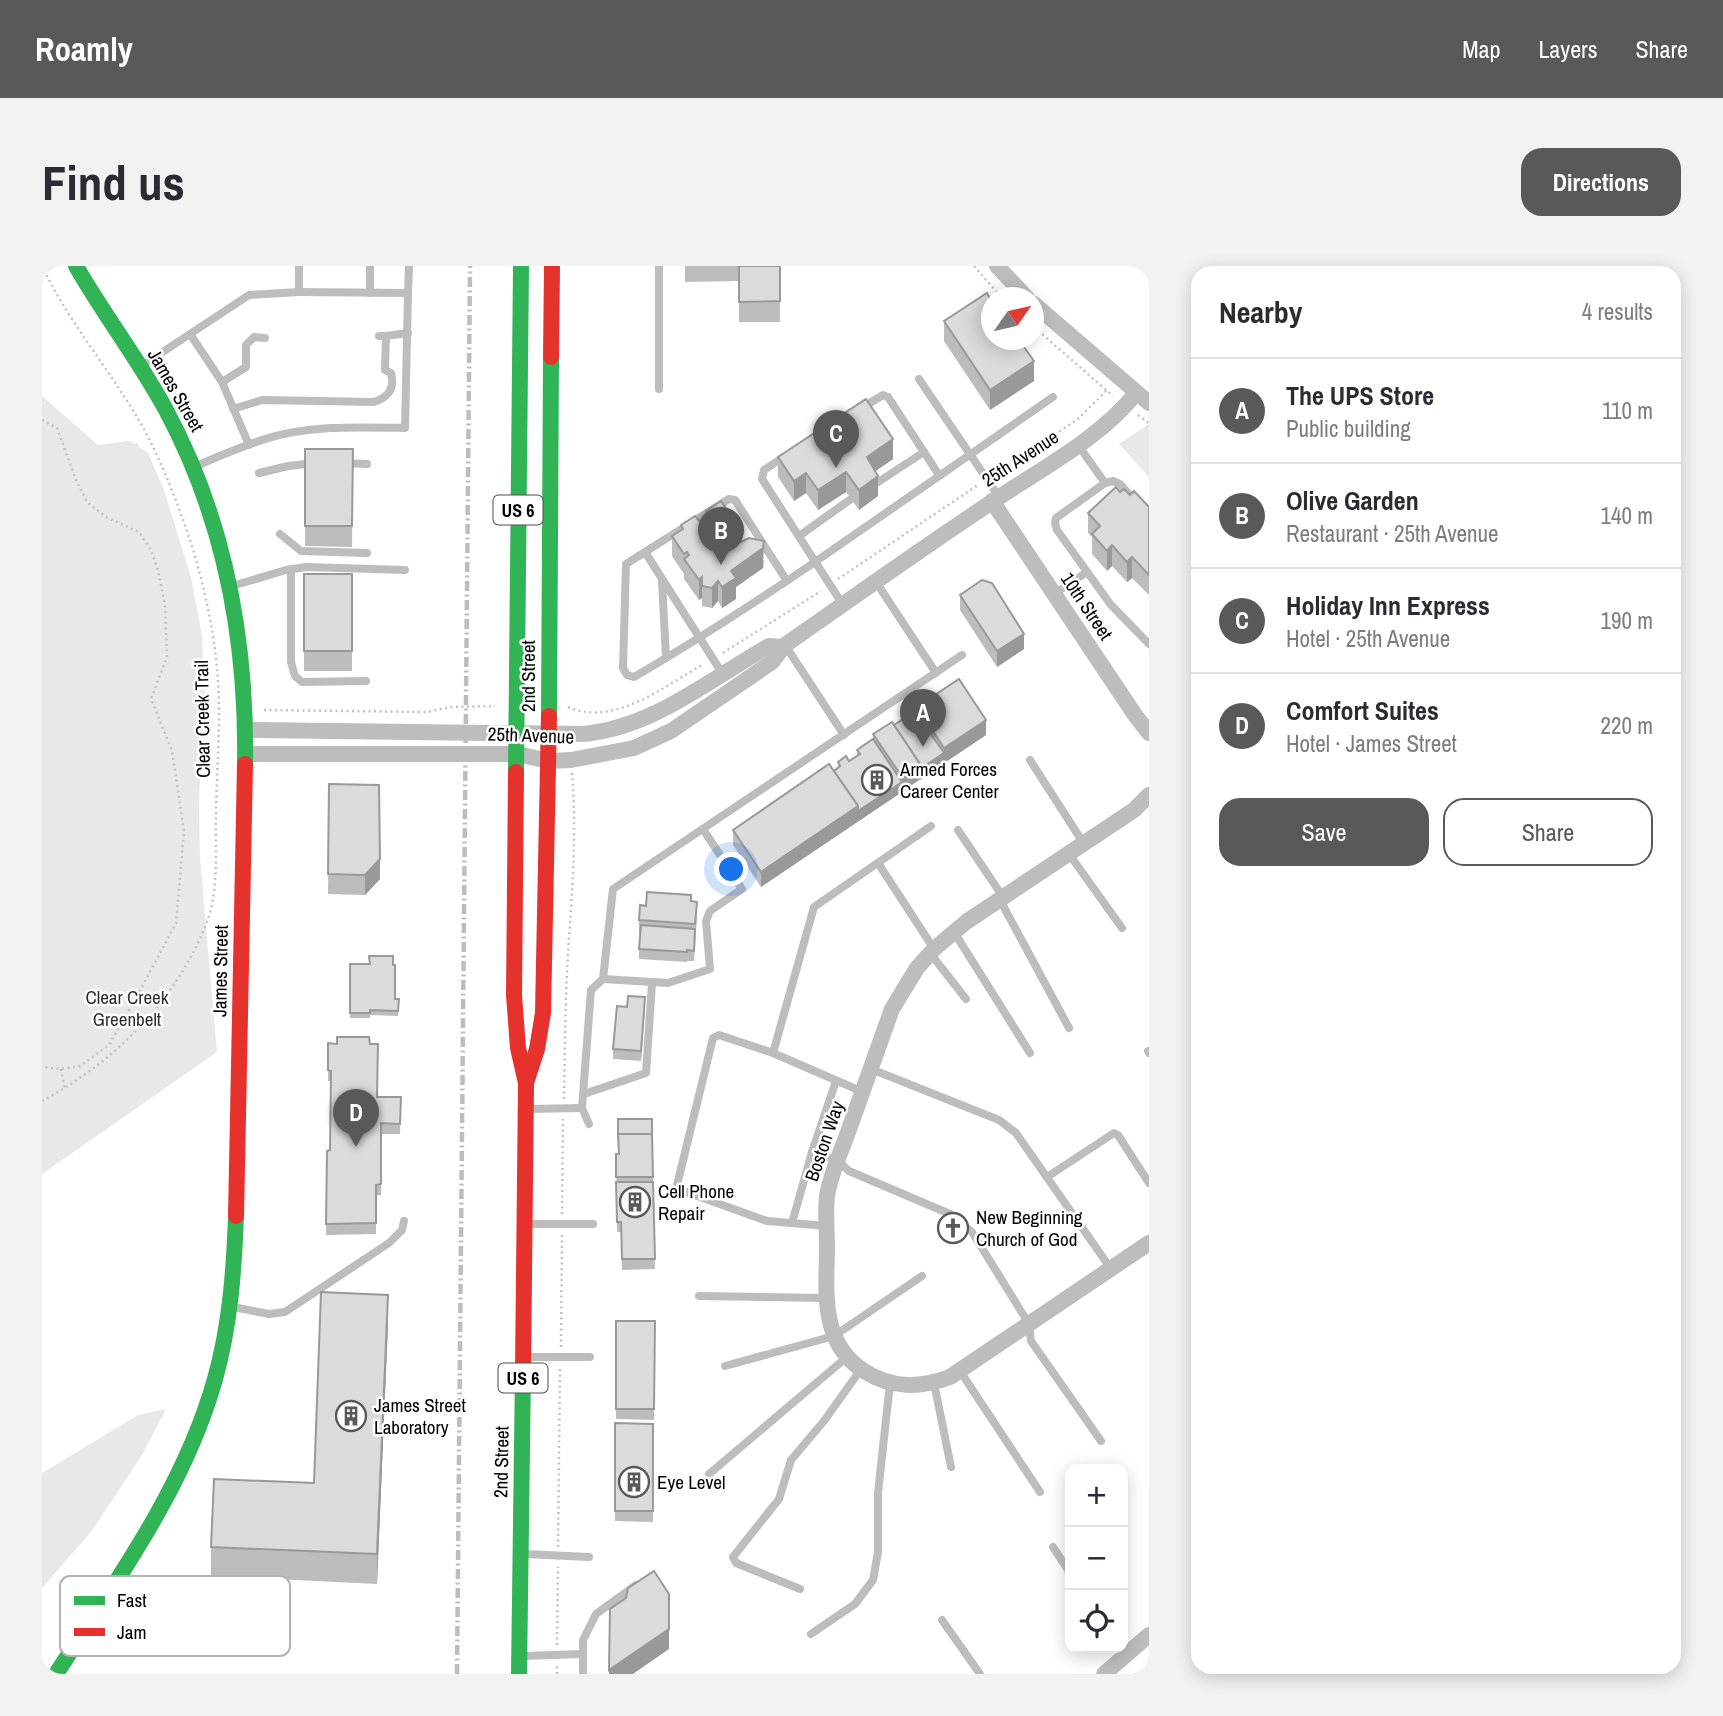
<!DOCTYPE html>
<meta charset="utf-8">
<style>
:root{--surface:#fff;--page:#f2f2f3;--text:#2b2b33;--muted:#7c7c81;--line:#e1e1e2;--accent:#595959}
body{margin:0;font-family:"Archivo Narrow",sans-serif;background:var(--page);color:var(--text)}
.controls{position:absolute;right:21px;bottom:21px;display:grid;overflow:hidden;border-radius:14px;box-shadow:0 4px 18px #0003}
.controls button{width:63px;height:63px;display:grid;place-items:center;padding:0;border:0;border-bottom:2px solid var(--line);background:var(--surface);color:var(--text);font:35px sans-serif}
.compass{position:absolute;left:939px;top:21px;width:63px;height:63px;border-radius:50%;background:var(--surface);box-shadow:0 4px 18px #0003;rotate:56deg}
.you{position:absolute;left:690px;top:604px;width:24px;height:24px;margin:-18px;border:5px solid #fff;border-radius:50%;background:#1a73e8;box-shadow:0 0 0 10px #1a73e833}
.badge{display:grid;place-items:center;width:46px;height:46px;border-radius:50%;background:var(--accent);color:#fff;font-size:23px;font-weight:700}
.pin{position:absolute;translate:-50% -58px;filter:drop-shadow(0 2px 4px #0008)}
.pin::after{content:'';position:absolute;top:37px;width:24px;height:21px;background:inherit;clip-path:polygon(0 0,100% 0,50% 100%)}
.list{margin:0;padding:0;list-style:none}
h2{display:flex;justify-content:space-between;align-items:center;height:91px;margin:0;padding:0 28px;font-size:30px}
h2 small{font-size:23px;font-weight:400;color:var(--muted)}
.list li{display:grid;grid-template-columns:46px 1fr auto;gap:21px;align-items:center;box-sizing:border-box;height:105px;padding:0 28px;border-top:2px solid var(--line)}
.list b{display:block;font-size:26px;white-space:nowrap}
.list p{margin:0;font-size:23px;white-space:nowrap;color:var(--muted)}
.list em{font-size:23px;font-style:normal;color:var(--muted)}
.actions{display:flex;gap:14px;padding:21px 28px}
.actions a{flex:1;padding:16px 0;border:2px solid var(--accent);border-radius:21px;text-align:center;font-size:24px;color:var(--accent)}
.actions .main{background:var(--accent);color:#fff}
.icon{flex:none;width:38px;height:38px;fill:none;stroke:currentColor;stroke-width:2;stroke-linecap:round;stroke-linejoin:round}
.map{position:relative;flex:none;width:1107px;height:1408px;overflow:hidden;border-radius:21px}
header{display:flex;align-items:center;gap:42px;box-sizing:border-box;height:98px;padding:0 35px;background:var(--accent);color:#fff}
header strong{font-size:33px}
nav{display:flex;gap:38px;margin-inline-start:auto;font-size:24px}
.intro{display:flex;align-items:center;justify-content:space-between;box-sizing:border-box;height:168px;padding:0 42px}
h1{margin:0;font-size:49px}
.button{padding:18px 32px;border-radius:21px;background:var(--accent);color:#fff;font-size:24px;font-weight:700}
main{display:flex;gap:42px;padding:0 42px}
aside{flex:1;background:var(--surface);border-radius:21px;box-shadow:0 4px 18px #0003}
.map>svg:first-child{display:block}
</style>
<header>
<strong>Roamly</strong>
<nav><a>Map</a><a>Layers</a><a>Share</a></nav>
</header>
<div class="intro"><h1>Find us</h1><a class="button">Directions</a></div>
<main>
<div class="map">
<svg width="1107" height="1408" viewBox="0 0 1107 1408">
<rect width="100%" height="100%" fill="#fff"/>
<g fill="#e8e8e8">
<path d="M0,130L56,179L87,175L91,178L96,177L98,182L106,187L122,224L149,311L160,370L163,434L157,532L158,592L175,786L0,908Z"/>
<path d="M1107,158V211L1077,178Z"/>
<path d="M124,1143L100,1189L49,1266L0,1322V1207L96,1149Z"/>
</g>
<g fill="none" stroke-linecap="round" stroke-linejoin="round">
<g stroke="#c2c2c2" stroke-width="2.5" stroke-dasharray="2 3.5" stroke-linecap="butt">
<path d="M932,0L960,32"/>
<path d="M992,61L1071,130"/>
<path d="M1096,149L1107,157"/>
<path d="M0,154L15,162L34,214L45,236L64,251L97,266L109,284L116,304L123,339L125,391L109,433L130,485L142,565L134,657L100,721L67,779L38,800L19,803L0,801"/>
<path d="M953,208L1036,153L1065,124"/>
<path d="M796,313L936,219"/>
<path d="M681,387L779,325"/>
<path d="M526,441C572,461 621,421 660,399"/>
<path d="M222,444L386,446L408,441L453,440"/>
<path d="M19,803L23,823"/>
<path d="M522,833C523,785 523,736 526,688C530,628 535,568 530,507"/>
<path d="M0,835C71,797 132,737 163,661C178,625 173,584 174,546C175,495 180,443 174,393C166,321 143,250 113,185C83,120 31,66 0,0"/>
<path d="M520,948L521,853"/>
<path d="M519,1081L520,969"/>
<path d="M516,1281L518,1102"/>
<path d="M515,1379L516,1301"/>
<path d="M515,1408V1399"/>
</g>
<g stroke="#bdbdbd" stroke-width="8">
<path d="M257,26L366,27L367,0"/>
<path d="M328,27V0"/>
<path d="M148,68L180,116L207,179"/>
<path d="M344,70L366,67"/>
<path d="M101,99L207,29L257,26V0"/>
<path d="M877,113L957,231"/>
<path d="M180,116L204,101V79L212,71L223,72"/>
<path d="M617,123V0"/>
<path d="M821,141L841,129L846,131L897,209"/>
<path d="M191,143L220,134L332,136C347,131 353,122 349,107L343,104L344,70H337"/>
<path d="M1036,179L1063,217L1014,252L1013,257L1015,264L1069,339L1107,378"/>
<path d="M745,189L722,204L720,213L801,339"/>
<path d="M300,197L325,198"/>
<path d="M152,201C175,191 199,181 223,173C268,159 317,161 363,162L366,27"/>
<path d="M217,207L246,200L273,197"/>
<path d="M1063,217L1071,215L1078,218L1107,251"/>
<path d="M830,220L882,186"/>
<path d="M238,268L259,285L325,287"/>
<path d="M757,270L809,233"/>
<path d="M603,286L680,407"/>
<path d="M249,303V396L253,410L260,416L324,415"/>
<path d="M620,315L624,392"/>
<path d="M745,315L693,234L687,233L584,298L581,402L585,409L592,411C654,375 714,336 773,296L1011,131"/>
<path d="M834,316L894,407"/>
<path d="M190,320L244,304L264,301L363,304"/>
<path d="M1012,328L1045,306"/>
<path d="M743,379L802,469"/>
<path d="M988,494L1042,578"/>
<path d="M916,564L961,631"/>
<path d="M1027,588L1080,662"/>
<path d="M836,597L892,683"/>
<path d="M958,634L1027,762"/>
<path d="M912,666L988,787"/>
<path d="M888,687L924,733"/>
<path d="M561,713L626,717L668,703L664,655L668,645L700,623L661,563"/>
<path d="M1106,785L1107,787"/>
<path d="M731,787L772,641L889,560"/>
<path d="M829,803L957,854L974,867L1069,1003"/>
<path d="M542,828L604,807L610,717"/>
<path d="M487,843L540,842"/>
<path d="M547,858L540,842L549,724L561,713L571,623L920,389"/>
<path d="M770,886L796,895L807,905L908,948L930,966L987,1058L989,1075L1059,1175"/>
<path d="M1005,911L1072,867L1076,869L1107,917"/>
<path d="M750,957L770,886L794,815"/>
<path d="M485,958H551"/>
<path d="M785,960L725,955L636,923L635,919L671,772L677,769L731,787L821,826"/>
<path d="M657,1030L784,1032"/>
<path d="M191,1041L227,1048L243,1046L347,977L360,964L362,955"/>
<path d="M484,1091H548"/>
<path d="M683,1100L792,1070L880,1010"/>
<path d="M918,1105L998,1226"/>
<path d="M892,1117L909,1201"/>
<path d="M667,1208L805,1091"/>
<path d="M1011,1281L1028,1307"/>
<path d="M482,1288L547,1291"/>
<path d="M758,1323L694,1297L691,1291L737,1233L749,1194L782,1155L819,1103"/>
<path d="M900,1354L938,1408"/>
<path d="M769,1368L813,1338L831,1314L836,1286V1227L848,1117"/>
<path d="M481,1390L541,1388"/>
<path d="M541,1408V1374L554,1348L594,1319"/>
</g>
<g stroke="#bdbdbd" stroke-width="16">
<path d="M955,0L985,32"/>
<path d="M992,38L1107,137"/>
<path d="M950,235L1093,449L1107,467"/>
<path d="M204,464L541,468C611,462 668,413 727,380L740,381"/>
<path d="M203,488H475L507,495L529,494L592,482L629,465L692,422L730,396L743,379C812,331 880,282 950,236C997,204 1059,172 1094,127"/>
<path d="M1107,529L1092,544L924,656L892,683L875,702L850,743C835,785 820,827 805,869C798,888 788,910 785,930C783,948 785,966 785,984C784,1028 779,1078 822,1105C850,1123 878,1122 908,1111L1107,977"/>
<path d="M1062,1408L1107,1369"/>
</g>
<g stroke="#30b455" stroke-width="16">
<path d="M34,0C62,49 97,94 124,144C183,254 205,374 203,498"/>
<path d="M507,450L509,91"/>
<path d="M474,506L479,0"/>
<path d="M14,1408C74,1315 143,1221 173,1113C188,1060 192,1005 194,950"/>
<path d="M477,1408L481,1105"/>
</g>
<g stroke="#e5322d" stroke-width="16">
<path d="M509,91L510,0"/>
<path d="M474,506L472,729L476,782L484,817L481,1105"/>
<path d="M484,817L495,783L501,747L507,450"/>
<path d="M194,950L203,498"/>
</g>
<path stroke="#bdbdbd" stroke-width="4.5" stroke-dasharray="10 3.5 2 3.5" stroke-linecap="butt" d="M415,1408L428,0"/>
</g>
<g fill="#bcbcbc">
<path d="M643,0H738V56H697V15L643,16Z"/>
<path d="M902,55L992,115L948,144L902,75Z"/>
<path d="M263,183H311L310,281L263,280Z"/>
<path d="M736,191L851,193L833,205L836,230L817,244L804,226L776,244L764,227L752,235L736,211Z"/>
<path d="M1078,226L1088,229L1107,241V329L1090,312L1085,316L1070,300L1065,305L1050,288V271L1046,267V247Z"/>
<path d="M664,245L722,295L721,302L694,321V333L680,342L676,335L670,342L660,340V332L657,334L642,313V308L630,290V270L639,264V259L657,255L664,250Z"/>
<rect x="262" y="308" width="48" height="97"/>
<path d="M918,329L982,383L955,401L918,344Z"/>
<path d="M875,441L944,469L719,621L691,579V564L792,505L796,502V496L807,495L815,489V484L831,473V468L852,459L875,446Z"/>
<path d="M287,518L338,613L323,629L286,628Z"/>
<path d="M649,635L655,651L652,695H645V696L597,693V654L604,640Z"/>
<path d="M308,698L353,733H357L356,750L328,749V752H308Z"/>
<path d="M603,741L599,795L571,793V783Z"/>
<path d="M286,777L335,831H359L358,868H339V929H334V968L284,969L285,885L288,884L289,815H286Z"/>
<path d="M610,853L613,1003L580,1004L579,966H575L574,888H576Z"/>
<path d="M574,1055H613L612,1154L574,1153Z"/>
<path d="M346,1058L335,1318L169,1310V1281L272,1217Z"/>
<path d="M573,1157L611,1158V1256L573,1255Z"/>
</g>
<g fill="#999">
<path d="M992,95V115L948,144V124Z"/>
<path d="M851,173V193L825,211V191Z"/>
<path d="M804,206V226L776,244V224Z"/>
<path d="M764,207V227L752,235V215Z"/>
<path d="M836,210V230L817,244V224Z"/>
<path d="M700,266V286L695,269Z"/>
<path d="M722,275L721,302L694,321V333L680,342V321L689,305Z"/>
<path d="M1070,279V300L1065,305V285Z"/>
<path d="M1090,291V312L1085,316V296Z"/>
<path d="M660,311V332L657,334V314Z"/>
<path d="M676,315V335L670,342V322Z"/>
<path d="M982,368V383L955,401V385Z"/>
<path d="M944,454V469L902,497V482Z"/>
<path d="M902,487V497L878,514V503Z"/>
<path d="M878,498V513L860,526V511Z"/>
<path d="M860,516V526L719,621V606L816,540Z"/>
<path d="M338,593V613L323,629V609Z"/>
<path d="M603,731V741L599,795V785Z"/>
<path d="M346,1029V1058L335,1318V1288Z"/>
<path d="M627,1363V1383L591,1408H567V1404Z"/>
</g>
<g fill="#dbdbdb" stroke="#999" stroke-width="2">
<path d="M697,0H738V35L697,36Z"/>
<path d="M945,27L949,34V74H977L992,95L948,124L902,55Z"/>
<path d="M824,133L851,173L825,191L836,210L817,224L804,206L776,224L764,207L752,215L736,191Z"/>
<path d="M263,183H311L310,260H263Z"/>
<path d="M1074,221L1078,226L1082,223L1088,229L1092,225L1107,241V309L1090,291L1085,296L1070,279L1065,285L1050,268L1058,260L1046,247Z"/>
<path d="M679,235L700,266L695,269L699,276L707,272L722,275L721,282L689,305L694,312L680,321L676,315L670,322L660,320V311L657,314L642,293L647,289L645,286L642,288L630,270L641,263L639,259L653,250L657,255L666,249L664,245Z"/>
<rect x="262" y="308" width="48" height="77"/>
<path d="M940,314L950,317L982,368L955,385L918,329Z"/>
<path d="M917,413L944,454L902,482L875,441Z"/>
<path d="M873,445L902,487L878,503V498L852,459Z"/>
<path d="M850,456L878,498L860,511L831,468Z"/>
<path d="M831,473L860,516L816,545V540L792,505L798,500L796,496L804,490L807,495L818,488L815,484Z"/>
<path d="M787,498L816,540L719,606L691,564Z"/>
<path d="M287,518L337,519L338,593L323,609L286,608Z"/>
<path d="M605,626L649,629V635L655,636L653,658L597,654L598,639L604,640Z"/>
<path d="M599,659L653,663L652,685L645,684V686L597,683Z"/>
<path d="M327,690H351V699H353V733H357L356,745L328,744V747H308V698H328Z"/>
<path d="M586,730L603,731L599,785L571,783L575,740L585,741Z"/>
<path d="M295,771H327L328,778H336L335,831H359L358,858L339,857V918L334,919V957L284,958L285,885L288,884L289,805L286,804V777L295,778Z"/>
<path d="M576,853H610V868H576V873Z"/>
<path d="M576,868H610L611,911H574V888H577Z"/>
<path d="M574,916H611L613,993H580L579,956H575Z"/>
<path d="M279,1026L346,1029L335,1288L169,1281L172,1213L272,1217Z"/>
<path d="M574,1055H613L612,1143H574Z"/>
<path d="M573,1157L611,1158V1245H573Z"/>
<path d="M612,1305L627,1328V1363L567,1404L568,1343L584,1332L586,1322Z"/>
</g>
<defs>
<g id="building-ring" transform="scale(1.575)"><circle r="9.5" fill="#fff" stroke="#595959" stroke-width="1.5"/><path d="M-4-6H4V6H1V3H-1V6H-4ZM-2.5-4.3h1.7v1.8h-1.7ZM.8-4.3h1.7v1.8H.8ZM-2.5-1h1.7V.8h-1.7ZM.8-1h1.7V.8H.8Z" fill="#595959"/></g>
<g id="church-ring" transform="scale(1.575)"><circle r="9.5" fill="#fff" stroke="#595959" stroke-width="1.5"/><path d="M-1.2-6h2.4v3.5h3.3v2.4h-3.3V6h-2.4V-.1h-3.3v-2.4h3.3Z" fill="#595959"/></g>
</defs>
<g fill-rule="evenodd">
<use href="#building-ring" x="835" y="514"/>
<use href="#building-ring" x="593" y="936"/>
<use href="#church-ring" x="911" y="962"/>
<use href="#building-ring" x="309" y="1150"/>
<use href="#building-ring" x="592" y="1216"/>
</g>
<g text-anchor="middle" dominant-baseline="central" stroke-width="5" stroke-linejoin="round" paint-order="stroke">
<g fill="#fff" stroke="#4c4c4c" stroke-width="2">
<rect x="451.5" y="229.5" width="49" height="29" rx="5"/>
<rect x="456.5" y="1097.5" width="49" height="29" rx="5"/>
</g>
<g font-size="18" font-weight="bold" fill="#000">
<text x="476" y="244">US 6</text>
<text x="481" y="1112">US 6</text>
</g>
<g font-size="19" fill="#000" stroke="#fff">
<text transform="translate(134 124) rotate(60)">James Street</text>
<text transform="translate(978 192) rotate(-33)">25th Avenue</text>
<text transform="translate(1045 340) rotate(56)">10th Street</text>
<text transform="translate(486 410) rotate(-90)">2nd Street</text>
<text transform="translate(160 453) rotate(-91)">Clear Creek Trail</text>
<text transform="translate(489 469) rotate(2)">25th Avenue</text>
<text transform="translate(178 705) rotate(-89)">James Street</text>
<text transform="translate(782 875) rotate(-71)">Boston Way</text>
<text transform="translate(459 1196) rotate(-89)">2nd Street</text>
</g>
<g font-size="19" fill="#000" stroke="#fff" text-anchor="start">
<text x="858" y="503">Armed Forces<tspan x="858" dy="22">Career Center</tspan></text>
<text x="616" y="925">Cell Phone<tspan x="616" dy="22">Repair</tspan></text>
<text x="934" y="951">New Beginning<tspan x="934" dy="22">Church of God</tspan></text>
<text x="332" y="1139">James Street<tspan x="332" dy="22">Laboratory</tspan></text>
<text x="615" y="1216">Eye Level</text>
</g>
<g font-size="19" fill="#2c2c2c" stroke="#fff">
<text x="85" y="731">Clear Creek<tspan x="85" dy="22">Greenbelt</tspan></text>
</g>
</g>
<rect x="18" y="1310" width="230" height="80" rx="10" fill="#fff" stroke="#b2b2b2" stroke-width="2"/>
<rect x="32" y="1330" width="31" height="9" fill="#30b455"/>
<rect x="32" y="1362" width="31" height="8" fill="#e5322d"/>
<g font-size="19" fill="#000">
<text x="75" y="1341">Fast</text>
<text x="75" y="1373">Jam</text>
</g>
</svg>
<div class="controls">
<button>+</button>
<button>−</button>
<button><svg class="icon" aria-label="locate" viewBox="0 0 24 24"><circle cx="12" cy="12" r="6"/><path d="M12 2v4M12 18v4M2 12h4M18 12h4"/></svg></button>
</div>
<svg class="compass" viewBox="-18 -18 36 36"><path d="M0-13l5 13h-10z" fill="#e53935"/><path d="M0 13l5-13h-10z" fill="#7c7c81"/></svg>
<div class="you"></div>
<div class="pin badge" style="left:881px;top:481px">A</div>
<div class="pin badge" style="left:679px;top:299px">B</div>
<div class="pin badge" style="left:794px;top:202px">C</div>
<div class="pin badge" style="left:314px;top:881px">D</div>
</div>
<aside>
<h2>Nearby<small>4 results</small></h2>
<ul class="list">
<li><span class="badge">A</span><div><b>The UPS Store</b><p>Public building</p></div><em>110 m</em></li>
<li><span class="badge">B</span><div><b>Olive Garden</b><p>Restaurant · 25th Avenue</p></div><em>140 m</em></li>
<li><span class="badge">C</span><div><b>Holiday Inn Express</b><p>Hotel · 25th Avenue</p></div><em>190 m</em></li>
<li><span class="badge">D</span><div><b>Comfort Suites</b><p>Hotel · James Street</p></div><em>220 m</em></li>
</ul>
<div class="actions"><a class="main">Save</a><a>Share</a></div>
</aside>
</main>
